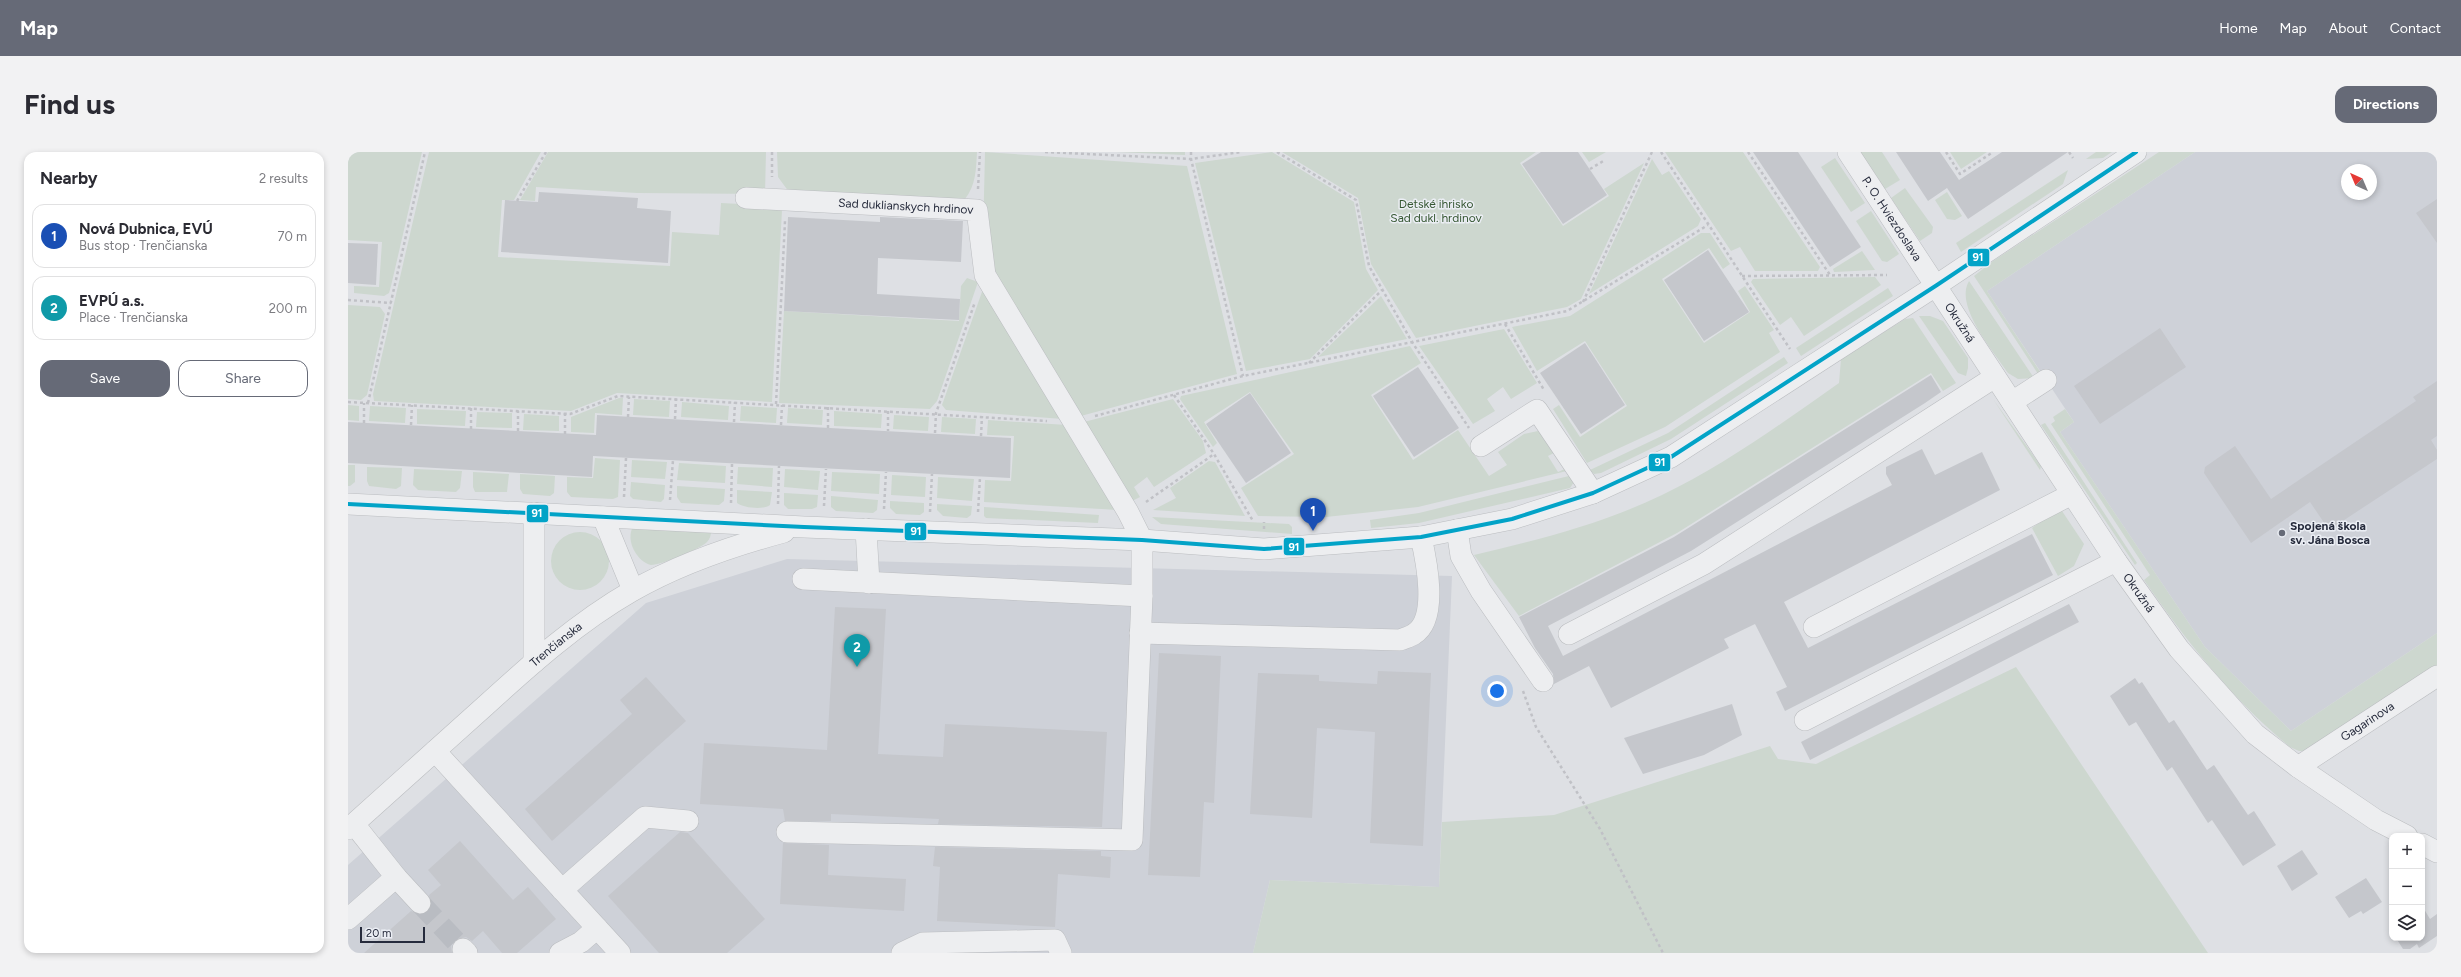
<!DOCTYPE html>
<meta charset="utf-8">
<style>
:root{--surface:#fff;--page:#f2f2f3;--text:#2b2b33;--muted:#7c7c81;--line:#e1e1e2;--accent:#666a77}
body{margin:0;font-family:Figtree,sans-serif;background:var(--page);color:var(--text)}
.controls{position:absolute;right:12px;bottom:12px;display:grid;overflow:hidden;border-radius:8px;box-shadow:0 2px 6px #0003}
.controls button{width:36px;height:36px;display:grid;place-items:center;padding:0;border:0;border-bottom:1px solid var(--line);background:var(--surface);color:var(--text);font:20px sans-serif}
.compass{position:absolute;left:1993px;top:12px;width:36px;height:36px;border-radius:50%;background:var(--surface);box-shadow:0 2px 6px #0003;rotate:316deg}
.scale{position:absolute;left:12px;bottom:10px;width:65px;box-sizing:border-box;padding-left:4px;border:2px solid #262b3c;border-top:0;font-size:11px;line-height:14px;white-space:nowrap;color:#262b3c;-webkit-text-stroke:3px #ebeef4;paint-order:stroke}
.you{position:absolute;left:1149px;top:539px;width:14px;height:14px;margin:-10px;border:3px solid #fff;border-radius:50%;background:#1a73e8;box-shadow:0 0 0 6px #1a73e833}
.badge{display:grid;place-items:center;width:26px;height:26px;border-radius:50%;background:var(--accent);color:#fff;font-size:13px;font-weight:700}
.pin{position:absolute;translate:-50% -33px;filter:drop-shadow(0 1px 2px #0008)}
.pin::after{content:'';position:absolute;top:21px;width:14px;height:12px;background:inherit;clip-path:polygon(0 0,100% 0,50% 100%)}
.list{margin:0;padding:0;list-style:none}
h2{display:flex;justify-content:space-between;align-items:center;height:52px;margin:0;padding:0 16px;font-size:17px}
h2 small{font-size:13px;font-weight:400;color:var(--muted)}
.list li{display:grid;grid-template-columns:26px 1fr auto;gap:12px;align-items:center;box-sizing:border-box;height:64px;margin:0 8px 8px;padding:0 8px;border:1px solid var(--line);border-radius:12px}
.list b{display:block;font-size:15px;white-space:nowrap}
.list p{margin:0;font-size:13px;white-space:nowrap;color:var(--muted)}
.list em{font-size:13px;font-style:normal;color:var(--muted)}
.actions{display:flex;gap:8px;padding:12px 16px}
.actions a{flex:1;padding:9px 0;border:1px solid var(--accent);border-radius:12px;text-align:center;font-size:14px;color:var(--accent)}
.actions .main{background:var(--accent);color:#fff}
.icon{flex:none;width:22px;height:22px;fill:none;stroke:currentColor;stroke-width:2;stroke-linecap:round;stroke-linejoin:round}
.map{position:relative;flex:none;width:2089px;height:801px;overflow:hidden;border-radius:12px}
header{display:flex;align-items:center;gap:24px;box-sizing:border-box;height:56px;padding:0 20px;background:var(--accent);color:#fff}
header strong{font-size:19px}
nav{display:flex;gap:22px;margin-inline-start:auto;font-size:14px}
.intro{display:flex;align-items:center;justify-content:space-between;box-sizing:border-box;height:96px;padding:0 24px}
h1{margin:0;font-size:28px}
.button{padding:10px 18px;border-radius:12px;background:var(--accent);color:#fff;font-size:14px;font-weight:700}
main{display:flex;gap:24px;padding:0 24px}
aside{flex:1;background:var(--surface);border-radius:12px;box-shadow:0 2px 6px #0003}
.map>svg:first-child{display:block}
</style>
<header>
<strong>Map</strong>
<nav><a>Home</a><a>Map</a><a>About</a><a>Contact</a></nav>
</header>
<div class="intro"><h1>Find us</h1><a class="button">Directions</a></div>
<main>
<aside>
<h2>Nearby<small>2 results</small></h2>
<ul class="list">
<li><span class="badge" style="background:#1a4fb4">1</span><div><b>Nová Dubnica, EVÚ</b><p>Bus stop · Trenčianska</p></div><em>70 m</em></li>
<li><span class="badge" style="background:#0f9aa8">2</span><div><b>EVPÚ a.s.</b><p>Place · Trenčianska</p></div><em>200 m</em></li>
</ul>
<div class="actions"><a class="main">Save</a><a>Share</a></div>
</aside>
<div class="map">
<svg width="2089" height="801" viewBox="0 0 2089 801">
<rect width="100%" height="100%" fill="#dee0e4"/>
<g fill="#ced1d8" fill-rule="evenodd">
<path d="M1847,0H2089V481L1943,579L1857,495L1712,280L1726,270L1639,139ZM1999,18H2023V42H1999Z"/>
<path d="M439,407L1104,424L1091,735L922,728L905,801H0V713L298,451Z"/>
</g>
<g fill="#cdd7cf">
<path d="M0,0H74L43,134L41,141L36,144L6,141V134L31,135L34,90L0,88Z"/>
<path d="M81,0H193L166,48H154L150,105L322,114L324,80L371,83L373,51L429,54L434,58L424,250L269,241L223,259L26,249L25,242Z"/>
<path d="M200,0H418L417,42L289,41L188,35L187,49L172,48Z"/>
<path d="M429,0H629C628,18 628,33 617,47L441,40L430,25Z"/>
<path d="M637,0L839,14L889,222L729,265L649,131L635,85Z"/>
<path d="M768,0H837V3Z"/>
<path d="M924,0L1006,50L1018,117L1030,138L962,207L898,219L847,11Z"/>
<path d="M934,0H1188L1172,11L1215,74L1261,44L1256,37L1296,11L1233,147L1219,155L1068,186L1023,112L1010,46Z"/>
<path d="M1234,0H1258L1241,10Z"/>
<path d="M1317,0H1395L1472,115L1470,119H1407L1392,95L1383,99Z"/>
<path d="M1512,0H1534L1552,28L1537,37Z"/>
<path d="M1602,0H1639L1613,17Z"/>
<path d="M1748,0H1764L1755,6L1738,7Z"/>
<path d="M1811,0H1847L1639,139L1695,224L1692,225L1626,124L1645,109Z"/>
<path d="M1487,6L1517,51L1503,60L1473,15Z"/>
<path d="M1304,7L1314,23L1321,19L1353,67L1350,74L1241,142Z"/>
<path d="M1720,18L1715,32L1613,100L1608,91Z"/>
<path d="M1557,36L1585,75L1584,81L1572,89L1543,46Z"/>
<path d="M1599,40L1614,64L1607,68L1599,67L1587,48Z"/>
<path d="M1523,59L1551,102L1539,110L1534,109L1508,69Z"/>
<path d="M1353,81H1362L1382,112L1375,117L1361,96L1314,127L1356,191L1402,160L1390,139L1397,134L1426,178L1421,181L1432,200L1317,275L1239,311L1205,257L1211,253L1232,285L1279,254L1237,189L1189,219L1164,175L1222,164Z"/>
<path d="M1514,99L1527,118L1486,120L1485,117Z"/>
<path d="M1527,125L1533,133L1456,184L1443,165L1432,173L1403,130L1405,127Z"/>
<path d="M619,126L630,130L589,249L582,257L431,251L436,159L611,169L613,134Z"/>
<path d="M1621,129L1686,226L1670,227L1660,221C1646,200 1606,154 1621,129Z"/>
<path d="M1540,136L1545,144L1453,204L1448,196Z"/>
<path d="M635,137L715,267L598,258L594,253Z"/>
<path d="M1033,144L1059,187L970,205Z"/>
<path d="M0,153L32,155L37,162L19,243L13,248L0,247Z"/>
<path d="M1571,164H1582L1595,169L1620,206V216L1618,224L1610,221Z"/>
<path d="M1565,166L1608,231L1595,239L1583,221L1329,381L1171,464L1126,403C1190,388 1254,372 1314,343C1377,313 1434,271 1491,231L1493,207L1557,167Z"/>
<path d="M1156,177L1189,231L1163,247L1155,235L1139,247L1147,259L1125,272L1071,194Z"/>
<path d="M1062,194L1073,211L1023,243L1065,308L1110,278L1141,324L1159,313L1150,300L1176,282L1190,279L1210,299L1200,304L1210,320L1221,315L1223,318L1070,355L978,365L910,364L893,336L946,302L902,240L856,270L869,291L865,295L832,247L833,244Z"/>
<path d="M1436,205L1440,211L1323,287L1253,321L1246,322L1242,318L1320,281Z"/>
<path d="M271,246H275L274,263L247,261L246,281L223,280V265Z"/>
<path d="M286,247L322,249L321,265L285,263Z"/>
<path d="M825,247L855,289L858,301L806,335L799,325L786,335L792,345L784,349L732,271Z"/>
<path d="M1645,247L1693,314L1692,318Z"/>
<path d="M334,250L381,254L380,268L333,265Z"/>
<path d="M0,253L11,254V269L0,268Z"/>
<path d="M22,254L58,256L57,271L21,269Z"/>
<path d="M393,254L429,256L428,271L392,269Z"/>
<path d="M440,256L475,258L474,273L439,271Z"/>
<path d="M69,257L118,259L117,274L69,272Z"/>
<path d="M1717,257L1726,270L1712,280L1857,495L1943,579L2089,481V518L1958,599H1951L1942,595C1884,547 1839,490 1796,428L1802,423L1703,272L1707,269L1705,265Z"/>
<path d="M486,259L534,262L533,276L486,274Z"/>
<path d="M129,260L164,261V276L128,275Z"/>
<path d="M176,262L211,264V279L175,278Z"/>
<path d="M546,263L581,265L580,279L545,277Z"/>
<path d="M594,265L628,267L627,282L593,280Z"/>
<path d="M640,268L719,273L770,358L636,350L637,328L663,329L666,284L639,283Z"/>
<path d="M1697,271L1789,411L1787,413L1693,273Z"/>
<path d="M247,306L272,308L270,345L265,347L223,345L219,340V325L245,326Z"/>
<path d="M284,308L319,310L317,327L283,325Z"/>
<path d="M861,309L867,310L897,364L805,358L828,346L822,336Z"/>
<path d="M331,311L378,314L377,331L329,328Z"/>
<path d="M0,313H7V330L2,334H0Z"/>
<path d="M19,315L54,316L53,334L48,337L21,334L19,329Z"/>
<path d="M390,315L425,316L424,335L389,332Z"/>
<path d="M66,317L114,319L112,336L108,340L70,338L65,333Z"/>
<path d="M437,317L472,319L470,338L436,335Z"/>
<path d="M125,320L161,322L159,340H127L125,335Z"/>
<path d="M484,320L532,322L531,342L483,339Z"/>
<path d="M172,322L207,324L206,341L202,344L175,342L172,337Z"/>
<path d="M544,323L578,325L577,345L543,343Z"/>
<path d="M1225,323L1226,330L1222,336L1071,371L1023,376L1022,368L1071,361Z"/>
<path d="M590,325L626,327L624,349L589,346Z"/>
<path d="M283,330L317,333L316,347L313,350L285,347L282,344Z"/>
<path d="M329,334L377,337L376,349L371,353L333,351L329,345Z"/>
<path d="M389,338L424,340L422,353C416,358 395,356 389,351Z"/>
<path d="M436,341L470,343L469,355L464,357H440L436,353Z"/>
<path d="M483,344L530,348L529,358L525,361L488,359L483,355Z"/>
<path d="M542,349L576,351V360L572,363L548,362L542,356Z"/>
<path d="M589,352L624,354L623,363L619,366L595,364L589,358Z"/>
<path d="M636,355L751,363L750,371L638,366L636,364Z"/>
<path d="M1714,359L1736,392L1726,414L1710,424L1684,376L1706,360Z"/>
<path d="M804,365L941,372L944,375V382L813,372Z"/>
<path d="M285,375L363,379C363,383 362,387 359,390C352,397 313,413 303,413C289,410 277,388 285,375Z"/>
<circle cx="232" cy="409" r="29"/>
<path d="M1668,515L1860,801H905L922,728L1091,735L1094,670L1206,663L1422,594L1430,607L1468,612Z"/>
</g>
<g fill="#c5c7cc">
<path d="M1193,0H1230L1259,43L1215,72L1174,12Z"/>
<path d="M1405,0H1450L1513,95L1482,115Z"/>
<path d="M1548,0H1592L1611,28L1654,0H1720L1620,67L1599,36L1580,49Z"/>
<path d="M191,40L290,46L289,56L323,59L320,111L153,100L157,48L190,50Z"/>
<path d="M2089,47V91L2068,61Z"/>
<path d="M440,65L532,70V65L615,69L613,110L530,106L529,142L612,147L611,168L436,159Z"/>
<path d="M0,91L30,92L28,133L0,131Z"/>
<path d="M1360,98L1401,160L1356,189L1316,128Z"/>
<path d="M1812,176L1838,215L1752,272L1726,234Z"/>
<path d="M1237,191L1277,253L1233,282L1192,221Z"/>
<path d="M1070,215L1111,276L1066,305L1025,244Z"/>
<path d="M1583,223L1593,240L1577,251L1343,399L1200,474L1215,504L1544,333L1538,322V315L1574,297L1587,323L1634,300L1652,338L1436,450L1460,496L1684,382L1705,423L1437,559L1428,540L1439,535L1407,472L1376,487L1381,496L1263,556L1241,514L1206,532L1205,522L1187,496L1171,465L1326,385Z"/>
<path d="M2089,229V284L2083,288L2089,298V307L1981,378L1962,350L1903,391L1856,321L1857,315L1887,294L1923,347L2068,249L2065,245Z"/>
<path d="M902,241L943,301L898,331L858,272Z"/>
<path d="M249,263L663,286L662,326L245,304L244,325L0,311V270L248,283Z"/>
<path d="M1721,452L1731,470L1462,608L1453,590Z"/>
<path d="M487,455L538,457L530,602L595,605L597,572L759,580L754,675L590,672L591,667L483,662V669H437L435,657L352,652L356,591L479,598Z"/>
<path d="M811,501L873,504L866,651L856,650L852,725L800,723Z"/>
<path d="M1030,519L1083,521L1075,694L1022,691L1027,580L969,576L964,666L902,662L910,521L971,523V529L1029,532Z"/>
<path d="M298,525L338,569L204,689L177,657L284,562L272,548Z"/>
<path d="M1787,526L1791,532L1794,530L1821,571L1826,568L1859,618L1866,613L1900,663L1906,659L1928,693L1895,714L1864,668L1860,671L1824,615L1819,619L1788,570L1781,574L1762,544Z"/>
<path d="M1384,552L1394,583L1356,603L1295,622L1276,586Z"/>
<path d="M332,680L340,681L417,767L379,801H311L260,744Z"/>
<path d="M112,689L165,748L180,735L208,767L169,801H154L135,779L124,789L118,785L107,788L103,794L104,801H16L63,759L74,763L80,760L84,754L81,743L93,733L80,718Z"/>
<path d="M435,691L481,693L480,723L558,727L556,759L432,752Z"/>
<path d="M587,695L753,699V704L763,705L762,726L710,722L707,775L589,769L592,715L585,714Z"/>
<path d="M1954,698L1970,722L1944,739L1929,714Z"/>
<path d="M2018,726L2034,750L2015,762L2013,759L2001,766L1987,745Z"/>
<path d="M2076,757L2082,767L2089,762V784L2071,796L2069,792L2062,797H2055L2048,786H2074Z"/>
</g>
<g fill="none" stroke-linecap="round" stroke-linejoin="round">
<path stroke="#b9bcc2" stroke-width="21" stroke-dasharray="21 10" stroke-linecap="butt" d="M72,751L115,797"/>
<g stroke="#bbbdc0" stroke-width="22">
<g id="minor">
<path id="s1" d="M1500,0L1768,409L1831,497L1907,582L1950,615L2028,668L2059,684"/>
<path id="s2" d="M398,46L629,58L637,123L780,360L794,388V444L455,427"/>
<path d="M1664,250L1698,228"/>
<path d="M1133,294L1189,258L1245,341"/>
<path d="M0,352L456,375L794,388L916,397L1073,385L1164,367L1245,341L1323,305L1589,133L1788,0"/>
<path d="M255,365L285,438"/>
<path d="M518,377L521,431"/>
<path d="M1109,378L1113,404L1133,439L1195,529"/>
<path d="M1466,475L1724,342"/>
<path d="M792,481L1052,488C1056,486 1062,485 1066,482C1091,467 1078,407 1073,385"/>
<path d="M1221,482L1356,412L1647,225"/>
<path d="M186,510V361"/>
<path d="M1457,568L1768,409"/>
<path d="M87,599L272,801"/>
<path id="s3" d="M1950,615L2089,524"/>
<path id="s4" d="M0,677C46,636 91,595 137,554C183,512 230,470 284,439C331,412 384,394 436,380"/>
<path d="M439,680L784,688L794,444"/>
<path d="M2074,692L2089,700"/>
<path d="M48,725L72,751"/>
<path d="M214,738L297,665L340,669"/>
<path d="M0,767L48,725L6,672"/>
<path d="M115,797L119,801"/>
<path d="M212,801L233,790L249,776"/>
<path d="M554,801L575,791L707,788L713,801"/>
</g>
</g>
<g stroke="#c0c1c6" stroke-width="2.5" stroke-dasharray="3 3" stroke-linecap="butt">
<path d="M424,0V25"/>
<path d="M697,0L843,7L893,0"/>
<path d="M843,0V7L895,224"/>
<path d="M929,0L1008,48L1021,114L1064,190L1121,276"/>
<path d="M1313,0L1442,197"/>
<path d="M1400,0L1482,123"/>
<path d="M1598,0L1612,22L1645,0"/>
<path d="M1721,0L1725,6"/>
<path d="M1242,17L1257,8"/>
<path d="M630,37L632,0"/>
<path d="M169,49L198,0"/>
<path d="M1394,124L1539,123"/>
<path d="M0,148L43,151"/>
<path d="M1235,150L1304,0"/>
<path d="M1157,172L1196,238"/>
<path d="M961,211L1034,138"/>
<path d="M826,243L866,302L905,369"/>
<path d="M0,250L222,262L270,244L699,269"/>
<path d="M20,251L77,0"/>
<path d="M428,252L437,69"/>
<path d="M540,259V279"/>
<path d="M747,264L895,224L1219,159L1360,73"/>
<path d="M280,265L281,245"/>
<path d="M327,267L328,247"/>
<path d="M386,270L387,250"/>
<path d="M16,271V251"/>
<path d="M63,273L64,253"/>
<path d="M433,273L434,253"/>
<path d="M480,276V255"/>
<path d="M123,277V256"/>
<path d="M170,279V259"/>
<path d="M587,281L588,261L627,150"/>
<path d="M217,282V261"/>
<path d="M633,284L634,264"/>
<path d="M276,345L278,306"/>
<path d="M322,348L325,308"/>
<path d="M798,350L866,302"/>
<path d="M383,351L384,312"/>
<path d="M430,352L431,314"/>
<path d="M476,354L478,317"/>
<path d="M536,357L538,320"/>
<path d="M582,360L584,322"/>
<path d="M630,360L632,325"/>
<path d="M916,377V370"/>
<path d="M1175,539L1188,575L1252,677L1315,801"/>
</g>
<use href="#minor" stroke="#edeef0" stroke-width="21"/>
<g stroke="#ebeef4" stroke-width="7">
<path id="bus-1" d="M0,352L456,375L794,388L916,397L1073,385L1164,367L1245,341L1323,305L1589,133L1788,0"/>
</g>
<use href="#bus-1" stroke="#02a3c7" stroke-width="4"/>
</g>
<circle fill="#666a77" stroke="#ebeef4" stroke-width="1.5" cx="1934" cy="381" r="4"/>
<g text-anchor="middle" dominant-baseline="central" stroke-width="3" stroke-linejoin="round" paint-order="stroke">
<g font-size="12" fill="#365733" stroke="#ebeef4">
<text x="1088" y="52">Detské ihrisko<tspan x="1088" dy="14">Sad dukl. hrdinov</tspan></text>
</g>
<g font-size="12" fill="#262b3c" stroke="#ebeef4">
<text stroke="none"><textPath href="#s2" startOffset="160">Sad duklianskych hrdinov</textPath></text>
<text stroke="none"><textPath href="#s1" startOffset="80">P. O. Hviezdoslava</textPath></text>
<text stroke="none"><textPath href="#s1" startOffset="204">Okružná</textPath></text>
<text stroke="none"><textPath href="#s1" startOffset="528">Okružná</textPath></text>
<text stroke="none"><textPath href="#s4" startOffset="278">Trenčianska</textPath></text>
<text stroke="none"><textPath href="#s3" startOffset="83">Gagarinova</textPath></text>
</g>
<g font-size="12" font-weight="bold" fill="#262b3c" stroke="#ebeef4" text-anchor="start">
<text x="1942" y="374">Spojená škola<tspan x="1942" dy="14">sv. Jána Bosca</tspan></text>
</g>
</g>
<g stroke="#ebeef4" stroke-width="1.5">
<rect x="1619" y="96" width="23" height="19" rx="4" fill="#02a3c7"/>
<rect x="1300" y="301" width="23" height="19" rx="4" fill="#02a3c7"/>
<rect x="178" y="352" width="23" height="19" rx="4" fill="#02a3c7"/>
<rect x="556" y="370" width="23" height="19" rx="4" fill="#02a3c7"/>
<rect x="935" y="385" width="22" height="19" rx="4" fill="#02a3c7"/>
</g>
<g font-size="11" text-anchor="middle" font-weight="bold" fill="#fff">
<text x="1630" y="109">91</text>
<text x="1312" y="314">91</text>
<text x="189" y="365">91</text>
<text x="568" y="383">91</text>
<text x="946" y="399">91</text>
</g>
</svg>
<div class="controls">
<button>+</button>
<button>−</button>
<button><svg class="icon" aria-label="layers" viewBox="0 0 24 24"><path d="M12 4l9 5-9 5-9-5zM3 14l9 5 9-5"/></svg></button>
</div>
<svg class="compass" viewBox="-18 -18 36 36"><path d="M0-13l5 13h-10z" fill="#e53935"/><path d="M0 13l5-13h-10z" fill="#7c7c81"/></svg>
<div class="scale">20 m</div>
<div class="you"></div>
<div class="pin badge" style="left:965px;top:379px;background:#1a4fb4">1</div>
<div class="pin badge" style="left:509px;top:515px;background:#0f9aa8">2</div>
</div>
</main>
